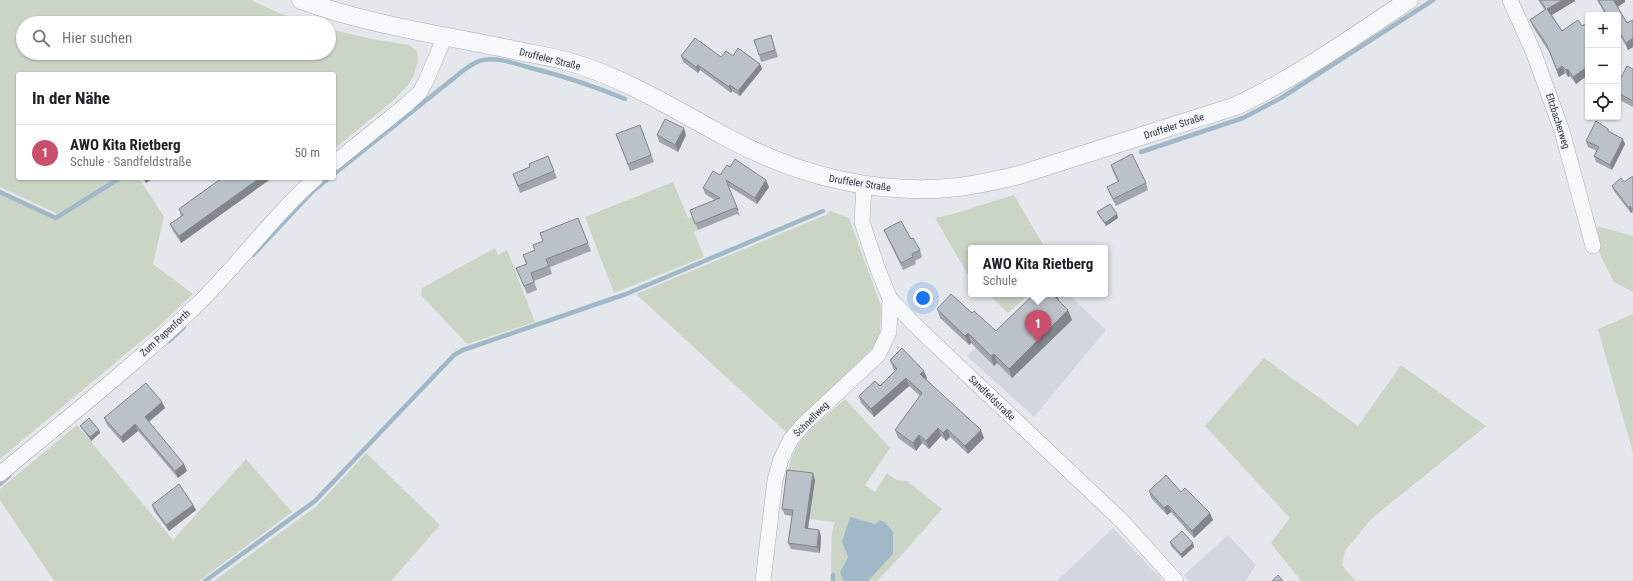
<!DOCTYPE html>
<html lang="de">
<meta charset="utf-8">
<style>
:root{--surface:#fff;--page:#f2f2f2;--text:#202124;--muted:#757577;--line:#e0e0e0;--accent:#ca4f6c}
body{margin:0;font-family:"Roboto Condensed",sans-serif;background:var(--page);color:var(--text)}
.controls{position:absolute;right:12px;top:12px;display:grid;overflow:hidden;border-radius:4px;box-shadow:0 1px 3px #0004}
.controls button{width:36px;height:36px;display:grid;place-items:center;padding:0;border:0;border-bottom:1px solid var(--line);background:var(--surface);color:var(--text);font:20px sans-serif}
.you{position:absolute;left:923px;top:298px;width:14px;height:14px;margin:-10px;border:3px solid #fff;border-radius:50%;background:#1a73e8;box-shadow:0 0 0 6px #1a73e833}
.badge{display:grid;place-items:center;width:26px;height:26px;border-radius:50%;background:var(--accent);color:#fff;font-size:13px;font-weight:700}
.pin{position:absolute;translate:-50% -33px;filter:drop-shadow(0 1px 2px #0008)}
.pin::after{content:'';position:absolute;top:21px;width:14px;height:12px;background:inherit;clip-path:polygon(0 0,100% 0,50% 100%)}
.popup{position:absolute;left:968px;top:245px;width:140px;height:52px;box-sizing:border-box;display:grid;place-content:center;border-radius:4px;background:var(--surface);filter:drop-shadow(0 1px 3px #0005);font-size:13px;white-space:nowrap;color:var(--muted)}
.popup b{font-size:15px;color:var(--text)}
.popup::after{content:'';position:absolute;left:50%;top:100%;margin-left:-8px;border:8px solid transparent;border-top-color:var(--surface)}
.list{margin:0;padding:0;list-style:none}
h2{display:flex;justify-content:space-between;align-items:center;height:52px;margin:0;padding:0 16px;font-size:17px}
h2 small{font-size:13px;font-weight:400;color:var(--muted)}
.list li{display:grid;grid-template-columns:26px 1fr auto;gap:12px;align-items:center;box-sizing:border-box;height:56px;padding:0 16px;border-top:1px solid var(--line)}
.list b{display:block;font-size:15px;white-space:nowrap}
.list p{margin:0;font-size:13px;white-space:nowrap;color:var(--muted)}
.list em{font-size:13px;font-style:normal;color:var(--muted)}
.icon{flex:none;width:22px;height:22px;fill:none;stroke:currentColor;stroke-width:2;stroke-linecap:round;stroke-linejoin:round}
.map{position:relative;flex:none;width:1633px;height:581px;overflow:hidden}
.search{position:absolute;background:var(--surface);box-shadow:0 1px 3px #0004;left:16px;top:16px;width:320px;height:44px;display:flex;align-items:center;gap:10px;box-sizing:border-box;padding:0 14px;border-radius:22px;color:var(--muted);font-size:15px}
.panel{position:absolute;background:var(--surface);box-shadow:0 1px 3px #0004;left:16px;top:72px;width:320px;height:108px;border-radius:4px}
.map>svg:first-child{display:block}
</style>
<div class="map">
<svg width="1633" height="581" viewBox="0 0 1633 581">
<rect width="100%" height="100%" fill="#e4e7eb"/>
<g fill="#d2d7dd">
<path d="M1034,294H1068L1106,330L1034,417L967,356Z"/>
<path d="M1113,528L1163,581H1057Z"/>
<path d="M1228,535L1256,565L1245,581H1189L1184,575Z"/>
</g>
<g fill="#cbd5c5">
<path d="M0,0H251L279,13L308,23H23V53H329V29L372,39L409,45L417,51L418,60L414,75L408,85L395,99L334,149V74H18V178H116L56,216V213L0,187Z"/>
<path d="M124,178H139L164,217L153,264L193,294L159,326L0,459V194L57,220Z"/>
<path d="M673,182L688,218L692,217L698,230L694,232L704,257L614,293L585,217Z"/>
<path d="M1014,195L1045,248H971V278L967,273L935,218L956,213Z"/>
<path d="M830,211L849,218L881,306L880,334L872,349L798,420L787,433L636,294L828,214Z"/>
<path d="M1600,227L1633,236V292L1614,282L1601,257L1593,228Z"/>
<path d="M495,248L498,255L507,250L535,322L467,344L421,295L422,288Z"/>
<path d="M988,294H1030L1008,313Z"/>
<path d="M1633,314V453L1598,329Z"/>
<path d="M1264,358L1358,426L1401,365L1486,426L1371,519L1345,551L1342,565L1355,581H1301L1271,543L1290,518L1205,426Z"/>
<path d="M845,399L890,448L865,485L875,492L887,473L897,480L907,481L942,509L908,548L877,581H868L892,554L893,532L885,522L880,520L875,524L842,542L848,557L840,572L843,581H835V573H831L832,531L835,522L810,519L815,480L786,476C789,465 792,455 797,446C807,429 830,413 845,399Z"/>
<path d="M77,425L173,540L246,459L292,512L199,581H54L0,500V489Z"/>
<path d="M366,453L440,525L391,581H214L317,506Z"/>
</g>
<path fill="#a1b8c9" d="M850,517L875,524L880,520L885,522L893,532V554L868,581H843L840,572L848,557L842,542Z"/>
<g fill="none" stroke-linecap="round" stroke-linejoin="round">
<g stroke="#a1b8c9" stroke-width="4.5">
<path d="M1141,152L1243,118L1281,98L1433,0"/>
<path d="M334,174L464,70C470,66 476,61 483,60C499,57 516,64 531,68C564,76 594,86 625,99"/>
<path d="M0,192L56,218L120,178"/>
<path d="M253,255L313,191L329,178"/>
<path d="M169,341L184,327"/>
<path d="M0,484L9,476"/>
<path d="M205,581L315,501L454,355L463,350L626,294L823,211"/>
<path d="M833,581V575"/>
</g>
<g stroke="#a9aeb5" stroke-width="16">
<g id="minor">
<path d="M1510,0L1533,51L1562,131L1593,246"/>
<path d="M334,163L406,105L420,92L426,81L445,36"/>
<path d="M864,185L862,222L877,267L890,299L919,329L1122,521L1176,581"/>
<path d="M0,474C67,418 137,363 200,302C240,262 274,215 316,178"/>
<path d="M763,581L775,480L781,459L791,439L804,424L878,355L889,332L890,299"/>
</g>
</g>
<g stroke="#a9aeb5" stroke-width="19">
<path id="tertiary" d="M301,0C369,25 443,35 514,50C531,54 549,56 566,61C624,77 674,109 726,137C798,176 878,196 959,187C980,184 999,180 1019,175L1236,106C1297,77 1353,37 1409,0"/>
</g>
<use href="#minor" stroke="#f7f8fa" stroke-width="15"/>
<use href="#tertiary" stroke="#f7f8fa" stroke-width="18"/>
</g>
<g fill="#a1a6ac">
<path d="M1538,0H1575V1L1552,15L1562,31L1582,26L1588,22V75L1576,84L1570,76L1568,77L1565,73L1559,77L1549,52L1533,27L1530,20L1545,10Z"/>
<path d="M1597,0H1625V2L1617,7L1627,23L1633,20V47L1628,50L1621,37L1618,38V15L1604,12Z"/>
<path d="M771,35L778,57L761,62L759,55Z"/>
<path d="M681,56L721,57L733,56L760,64L762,69L740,96L732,91L731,93L700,70L698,73L683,62Z"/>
<path d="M1633,69V107L1618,99V83Z"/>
<path d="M640,125L654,162L630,171L616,134Z"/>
<path d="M1608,129L1609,132L1625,144L1612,170L1596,162L1594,156L1597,151L1588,147L1586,141Z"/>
<path d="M657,135H686L678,152L659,142Z"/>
<path d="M548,156L557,178L520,193L513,174L530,167Z"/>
<path d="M1111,165L1146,183L1148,190L1116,206L1110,194L1107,187L1118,182L1113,172Z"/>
<path d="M730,167L769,187L757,204L728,186L740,216L737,214L698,230L690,210L715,200L705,194L703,188L720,175Z"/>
<path d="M1633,176V213L1632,212L1631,213L1614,191L1612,186L1624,182Z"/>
<path d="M142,178H153L146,183Z"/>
<path d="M222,178H272L181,243L173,231L170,224L181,216L179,209Z"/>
<path d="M1097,212L1117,214L1118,218L1106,226L1099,216Z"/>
<path d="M578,218L591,251L550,267L552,274L534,281L537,290L527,294L516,268L526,264L523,255L535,250L543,241Z"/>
<path d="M884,230L911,239L920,250L922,257L915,261L916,264L903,270L887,237Z"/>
<path d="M1057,294L1059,301L1072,320L1012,378L997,363L994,366L971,343L969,345L940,318L937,309L972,313L996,331Z"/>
<path d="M890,360L927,378L926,379L984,438L968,454L950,437L946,441L941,436L929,449L922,443L916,451L898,438L895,430L920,396L909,386L874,417L861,403L859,396L880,386L895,371L893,368Z"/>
<path d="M162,402L165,408L149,422L187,471L178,478L138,431L123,443L107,425L104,418Z"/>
<path d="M80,426L99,430L100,433L91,441L82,429Z"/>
<path d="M815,480L808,529L821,536L820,553L791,549L788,543L792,516L785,515L782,509Z"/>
<path d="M1149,491L1181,492L1213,520L1194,538L1171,512L1167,515L1151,498Z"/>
<path d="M152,505H193L196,510L169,531L154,511Z"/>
<path d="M1170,542L1193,543L1194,547L1182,558L1171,546Z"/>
</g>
<g fill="#83878c">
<path d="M1563,0H1575V1L1550,16L1547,9Z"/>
<path d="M1615,0H1625V2L1616,8L1614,1Z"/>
<path d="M1633,38V47L1628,50L1626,43Z"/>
<path d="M760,64L762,69L740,96L738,91Z"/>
<path d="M698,65L700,70L698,73L696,67Z"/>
<path d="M1562,66L1565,73L1559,77L1557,70Z"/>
<path d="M1587,67L1588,71V75L1576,84L1573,77Z"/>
<path d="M1568,69L1570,76L1568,77L1566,70Z"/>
<path d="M730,85L732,91L731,93L729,87Z"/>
<path d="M684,128L686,135L678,152L675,145Z"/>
<path d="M1623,139L1625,144L1612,170L1610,165Z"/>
<path d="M144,178H153L146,183Z"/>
<path d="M260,178H272L181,243L179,236Z"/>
<path d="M766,180L769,187L757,204L755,198Z"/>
<path d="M1630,206L1632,212L1631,213L1629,208Z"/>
<path d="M1117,214L1118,218L1106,226L1105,223Z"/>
<path d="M1054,294H1057L1059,302L1053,295Z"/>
<path d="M1068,310L1072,320L1012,378L1009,369Z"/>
<path d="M968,333L971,343L969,345L965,336Z"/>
<path d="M994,354L997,363L994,366L991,356Z"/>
<path d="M924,371L927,378L923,382L920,374Z"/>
<path d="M906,378L909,386L874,417L871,409Z"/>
<path d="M162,402L165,408L147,423L145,417Z"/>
<path d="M135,424L138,431L123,443L121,437Z"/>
<path d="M938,428L941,436L929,449L926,441Z"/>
<path d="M947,429L950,437L946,441L943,433Z"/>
<path d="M99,430L100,433L91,441L90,437Z"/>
<path d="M981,430L984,438L968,454L965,446Z"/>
<path d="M919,435L922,443L916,451L913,443Z"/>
<path d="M184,464L187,471L178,478L175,471Z"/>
<path d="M813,473L815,480L807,535L805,528Z"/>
<path d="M193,505L196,510L169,531L166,525Z"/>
<path d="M1168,505L1171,512L1167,515L1164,508Z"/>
<path d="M1210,513L1213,520L1194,538L1192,531Z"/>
<path d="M819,530L821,536L820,553L817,547Z"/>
<path d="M1193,543L1194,547L1182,558L1181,554Z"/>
</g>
<g fill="#bbc1c8" stroke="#83878c">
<path d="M1540,0H1563L1547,9L1562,31L1578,20L1582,26L1588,22V69L1587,67L1573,77L1568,69L1566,70L1562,66L1557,70L1547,45L1530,20L1546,9Z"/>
<path d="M1598,0H1615L1614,1L1627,23L1633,20V38L1626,43L1618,30V15H1599L1605,11Z"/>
<path d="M771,35L775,50L759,55L754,40Z"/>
<path d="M695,38L721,57L726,51L733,56L738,48L760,64L738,91L730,85L729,87L698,65L696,67L681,56Z"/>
<path d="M1627,66L1633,69V101L1618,93V83Z"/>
<path d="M665,119L684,128L675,145L657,135Z"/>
<path d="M1596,121L1608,129V131L1623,139L1610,165L1594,156L1599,147L1586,141Z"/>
<path d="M640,125L651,155L628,164L616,134Z"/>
<path d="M1132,154L1146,183L1113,199L1107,187L1119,181L1111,165Z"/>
<path d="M548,156L554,171L518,186L513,174L530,167L529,164Z"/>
<path d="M735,159L766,180L755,198L726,180L738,210L735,208L695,224L690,210L720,198L703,188L713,171L720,175L727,165L730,167Z"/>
<path d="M1633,176V210L1630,206L1629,208L1612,186L1621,178L1624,182Z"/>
<path d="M222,178H260L179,236L170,224L183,215L179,209Z"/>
<path d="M1110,204L1117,214L1105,223L1097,212Z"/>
<path d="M578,218L588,243L546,259L549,266L531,273L534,282L524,286L516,268L527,264L523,255L535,250L533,245L543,241L540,233Z"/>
<path d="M901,221L911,239L913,238L920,250L912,254L913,257L901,263L884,230Z"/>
<path d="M951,294L972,313L974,311L996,331L1034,294H1054L1053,295L1068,310L1009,369L994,354L991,356L968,333L965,336L937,309Z"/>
<path d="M902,348L924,371L920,374L981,430L965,446L947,429L943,433L938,428L926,441L919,435L913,443L895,430L922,393L906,378L871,409L859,396L875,381L880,386L897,369L890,360Z"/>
<path d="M146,383L162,402L145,417L184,464L175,471L135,424L121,437L104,418Z"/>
<path d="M89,418L99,430L90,437L80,426Z"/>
<path d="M787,470L813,473L805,528L819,530L817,547L788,543L793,510L782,509Z"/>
<path d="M1166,475L1181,492L1185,488L1210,513L1192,531L1168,505L1164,508L1149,491Z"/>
<path d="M179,484L193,505L166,525L152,505Z"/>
<path d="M1182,531L1193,543L1181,554L1170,542Z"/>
<path d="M1278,575L1283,581H1272Z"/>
</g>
<g text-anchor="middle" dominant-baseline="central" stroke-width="3.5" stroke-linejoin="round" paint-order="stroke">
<g font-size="10" fill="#2c3643" stroke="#f4f6f8">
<text transform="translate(550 59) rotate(14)">Druffeler Straße</text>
<text transform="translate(1558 121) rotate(72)">Eltzbacherweg</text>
<text transform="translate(1174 126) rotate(-18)">Druffeler Straße</text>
<text transform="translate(860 183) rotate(9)">Druffeler Straße</text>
<text transform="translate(165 333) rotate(-42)">Zum Papenforth</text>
<text transform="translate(992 398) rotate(44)">Sandfeldstraße</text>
<text transform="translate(811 419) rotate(-45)">Schnellweg</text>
</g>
</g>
</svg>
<div class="controls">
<button>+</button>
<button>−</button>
<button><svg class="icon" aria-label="locate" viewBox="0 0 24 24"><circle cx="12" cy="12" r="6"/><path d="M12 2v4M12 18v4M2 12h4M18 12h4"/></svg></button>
</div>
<div class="you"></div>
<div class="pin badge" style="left:1038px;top:343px">1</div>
<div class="popup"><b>AWO Kita Rietberg</b>Schule</div>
<div class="search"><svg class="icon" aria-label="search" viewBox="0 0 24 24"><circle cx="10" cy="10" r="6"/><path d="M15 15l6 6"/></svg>Hier suchen</div>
<section class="panel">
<h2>In der Nähe<small></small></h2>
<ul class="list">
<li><span class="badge">1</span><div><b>AWO Kita Rietberg</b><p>Schule · Sandfeldstraße</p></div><em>50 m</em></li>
</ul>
</section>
</div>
